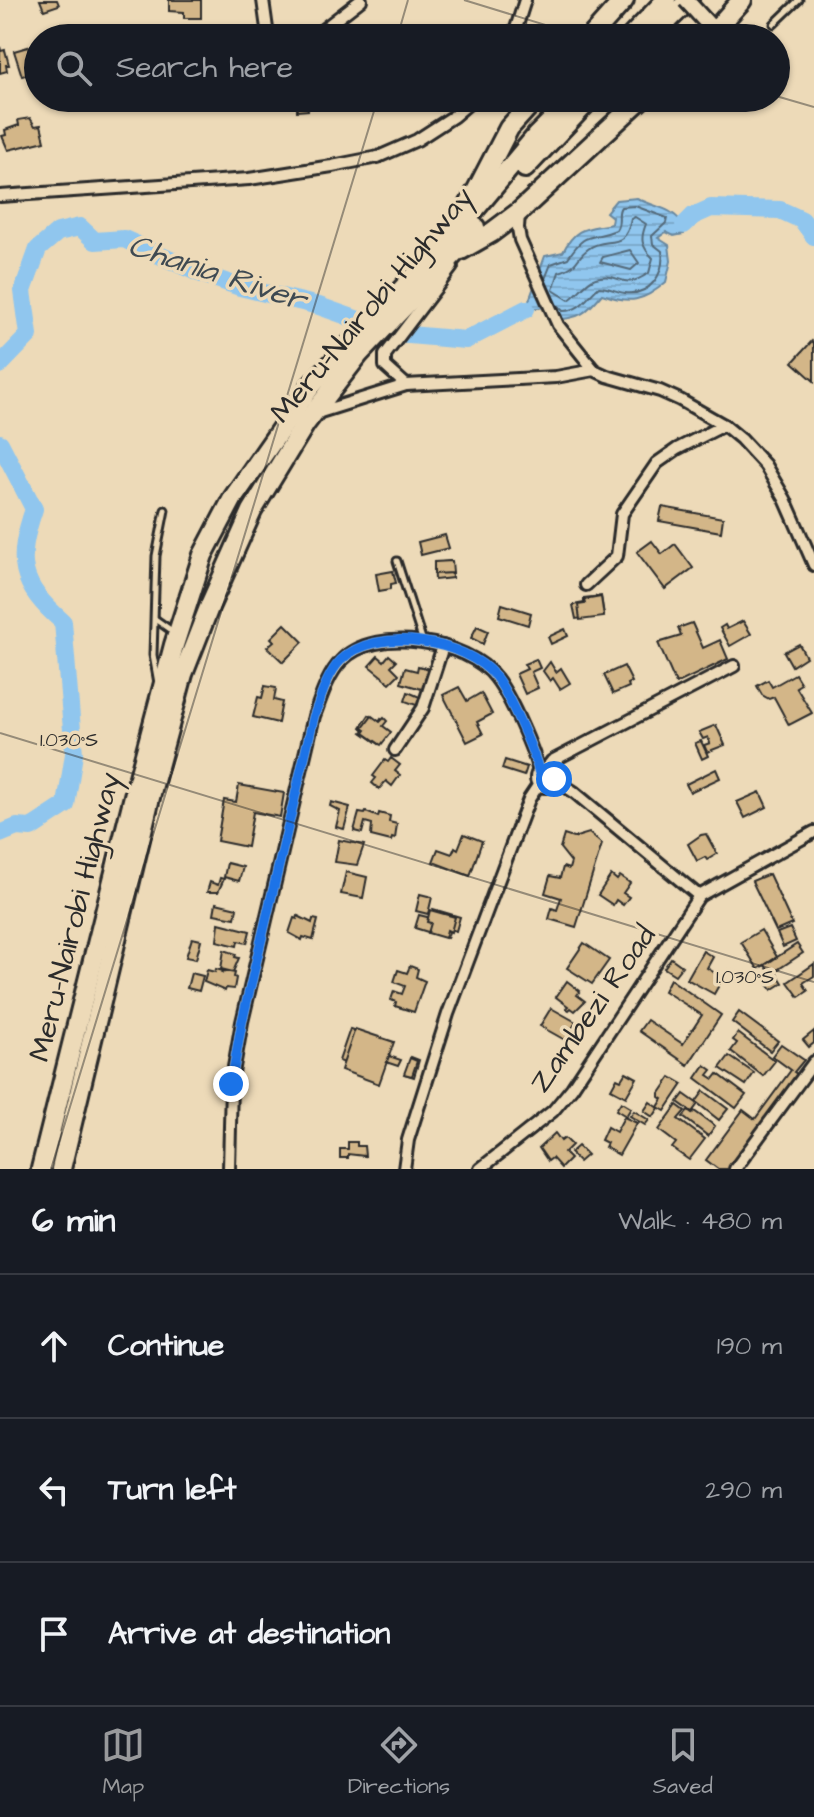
<!DOCTYPE html>
<meta charset="utf-8">
<style>
:root{--surface:#171b24;--page:#20242c;--text:#f1f3f6;--muted:#9ea1a6;--line:#363941;--accent:#98999b}
body{margin:0;font-family:"Architects Daughter",sans-serif;background:var(--page);color:var(--text)}
.stop{position:absolute;width:24px;height:24px;margin:-18px;border:6px solid #1a73e8;border-radius:50%;background:#fff}
.stop.end{background:#1a73e8;border-color:#fff;box-shadow:0 2px 8px #0008}
.list{margin:0;padding:0;list-style:none}
h2{display:flex;justify-content:space-between;align-items:center;height:104px;margin:0;padding:0 32px;font-size:34px}
h2 small{font-size:26px;font-weight:400;color:var(--muted)}
.list li{display:grid;grid-template-columns:52px 1fr auto;gap:24px;align-items:center;box-sizing:border-box;height:144px;padding:0 32px;border-top:2px solid var(--line)}
.list b{display:block;font-size:30px;white-space:nowrap}
.list em{font-size:26px;font-style:normal;color:var(--muted)}
.icon{flex:none;width:44px;height:44px;fill:none;stroke:currentColor;stroke-width:2;stroke-linecap:round;stroke-linejoin:round}
.map{position:relative;flex:none;width:814px;height:1169px;overflow:hidden}
.search{position:absolute;background:var(--surface);box-shadow:0 2px 6px #0004;left:24px;right:24px;top:24px;height:88px;display:flex;align-items:center;gap:20px;box-sizing:border-box;padding:0 28px;border-radius:44px;color:var(--muted);font-size:30px}
.sheet{height:536px;background:var(--surface)}
nav{display:flex;justify-content:space-around;align-items:center;box-sizing:border-box;height:112px;border-top:2px solid var(--line);background:var(--surface);font-size:22px;color:var(--muted)}
nav a{display:grid;justify-items:center;gap:4px}
nav .on{color:var(--accent)}
.map>svg:first-child{display:block}
</style>
<div class="map">
<svg width="814" height="1169" viewBox="0 0 814 1169">
<defs>
<pattern id="water-rules" width="6" height="5" patternUnits="userSpaceOnUse" patternTransform="scale(2)"><rect width="6" height="5" fill="#90c6ee"/><path d="M0 2.5h6" fill="none" stroke="#7caacc"/></pattern>
</defs>
<rect width="100%" height="100%" fill="#eddab8"/>
<filter id="ink" filterUnits="userSpaceOnUse"><feTurbulence type="fractalNoise" baseFrequency=".0125" numOctaves="2"/><feDisplacementMap in="SourceGraphic" scale="16" xChannelSelector="R" yChannelSelector="G"/><feConvolveMatrix kernelMatrix="1 2 1 2 8 2 1 2 1" color-interpolation-filters="sRGB"/></filter>
<g filter="url(#ink)">
<path fill="url(#water-rules)" stroke="#6888a0" stroke-width="2" d="M637,198C657,209 669,205 684,225V234L674,236L666,232L658,238L669,245L671,261L666,282C643,302 630,304 602,294C586,313 581,318 555,320L547,307L526,309L545,256L563,252C576,226 587,229 611,224L612,217L606,212L616,200Z"/>
<g fill="none" stroke-linecap="round" stroke-linejoin="round">
<g stroke="#536979" stroke-width="2">
<path d="M635,217L646,224C640,239 641,246 653,258L649,273C620,292 624,273 600,277C587,278 579,294 569,300L553,290L559,272C581,265 574,259 588,249C606,235 625,253 631,219Z"/>
<path d="M630,250L639,263L631,270L600,262L603,257Z"/>
<path d="M545,279L551,264L568,258C587,229 590,241 616,230C622,222 616,213 621,207L635,206L667,218L666,223L652,236L653,244L662,251C665,274 650,296 625,293C616,292 609,287 599,287C587,297 581,311 563,311L557,305"/>
</g>
<g stroke="#90c6ee" stroke-width="18">
<path d="M684,225L693,216L711,208L780,210L802,220L814,236"/>
<path d="M0,365L29,335L23,291L38,249L58,232L80,227L95,241L124,239L199,273L240,287L319,306L398,334L466,340L526,309"/>
<path d="M0,443L34,509C16,562 19,584 63,622L74,754L66,805L31,828L17,827L0,834"/>
</g>
</g>
<g fill="#d3b688" stroke="#2b2b2b" stroke-width="2">
<path d="M40,0H57L59,5L44,10Z"/>
<path d="M169,0H201V18H184V12L169,11Z"/>
<path d="M38,44V62L33,63L35,72L22,76L14,51Z"/>
<path d="M0,46L1,51L5,50L9,65H6L7,71L0,73Z"/>
<path d="M285,98H318L306,99L308,110L297,111V103L286,104Z"/>
<path d="M30,118L35,126L41,125L45,141L8,150L2,136L6,135L5,130L19,125L18,120Z"/>
<path d="M812,341L814,343V381L793,362Z"/>
<path d="M662,507L723,518L721,532L659,521Z"/>
<path d="M445,535L449,548L421,555L418,542Z"/>
<path d="M652,541L662,554L675,544L693,568L665,589L637,552Z"/>
<path d="M450,561L452,578L435,580L434,563Z"/>
<path d="M452,561L453,573L434,574V562Z"/>
<path d="M393,571L396,583L391,584V589L379,591L376,574Z"/>
<path d="M601,596L604,615L576,619L573,605L584,603V598Z"/>
<path d="M601,597L604,617L580,620L578,605L585,604L584,600Z"/>
<path d="M502,604L531,613L528,625L499,616Z"/>
<path d="M743,621L751,634L730,646L720,628L725,625L727,629Z"/>
<path d="M692,623L703,648L720,640L728,659L676,684L658,643L681,636L678,628Z"/>
<path d="M285,624L303,642L283,662L267,647L274,641L271,638Z"/>
<path d="M477,626L488,631L483,644L471,638Z"/>
<path d="M565,629L568,636L551,644L548,637Z"/>
<path d="M799,644L806,657L792,666L784,652Z"/>
<path d="M389,655L396,661L391,666L399,674L390,683L369,666L378,656L384,661Z"/>
<path d="M536,659L540,668L531,672L538,688L525,694L516,674L527,669L524,664Z"/>
<path d="M550,662L556,672L561,668L570,683L560,689L553,678L550,681L543,671Z"/>
<path d="M418,666L430,669L425,690L401,683L405,668L417,671Z"/>
<path d="M624,666L632,682L628,684L629,687L613,694L604,675Z"/>
<path d="M795,674L801,684L796,687L812,713L789,725L774,697L769,699L762,695L757,686L768,680L772,687Z"/>
<path d="M265,686L276,688L274,700L282,702L278,723L253,717L258,697L262,698Z"/>
<path d="M459,687L467,701L481,693L492,714L477,722L483,734L467,742L443,695Z"/>
<path d="M408,692L422,698L419,706L405,701Z"/>
<path d="M369,715L379,722L381,719L385,722L381,727L388,731L379,744L362,732L364,730L361,727Z"/>
<path d="M372,716L380,722L384,718L387,721L383,726L391,732L381,745L364,733L366,730L363,728Z"/>
<path d="M716,725L725,745L707,752L704,745L710,743L708,737L703,739L699,732Z"/>
<path d="M701,741L708,756L702,759L695,743Z"/>
<path d="M391,758L400,765L395,771L400,775L392,786L386,781L379,789L372,783L376,778L373,776L385,760L388,762Z"/>
<path d="M505,760L527,767L524,776L502,769Z"/>
<path d="M716,769L720,778L690,792L686,784Z"/>
<path d="M239,785L284,793L280,817L253,812L247,847L217,841L224,800L236,802Z"/>
<path d="M760,792L767,807L745,818L737,802Z"/>
<path d="M331,802L350,807L344,829L336,827L340,811L330,806Z"/>
<path d="M366,812L378,817L379,813L390,816L389,822L397,824L395,839L392,838L391,841L371,836L372,824L365,822L362,833L354,831L359,813L365,814Z"/>
<path d="M589,833L602,844L576,927L549,919L552,908L557,910L561,898L545,893L550,876L560,878L563,867L569,869L571,862L560,848L564,835L573,838Z"/>
<path d="M464,834L482,841L470,876L433,862L438,849L452,854L455,847L458,849Z"/>
<path d="M706,834L717,854L707,860L705,857L697,861L688,844L701,835Z"/>
<path d="M339,840L364,845L357,865L335,862Z"/>
<path d="M227,863L243,867L239,881L224,877Z"/>
<path d="M346,872L367,877L363,898L341,894Z"/>
<path d="M769,874L792,924L776,931L752,881Z"/>
<path d="M611,875L617,880L620,876L630,883L623,893L629,897L623,905L616,900L613,905L598,895Z"/>
<path d="M220,878L224,879L218,892H207L210,882L218,885Z"/>
<path d="M420,894L432,897L428,914L416,911Z"/>
<path d="M216,903L237,908L235,918L214,914Z"/>
<path d="M433,909L460,917L456,931L450,929L447,938L415,928L419,915L431,918Z"/>
<path d="M430,910L455,917L451,932L447,930L445,938L428,933L431,923L427,922Z"/>
<path d="M298,916L312,923L313,919L318,920L313,940L303,937L302,940L289,933L294,918L297,919Z"/>
<path d="M219,923L250,931L247,943L238,941L237,946L217,941Z"/>
<path d="M790,928L796,941L783,947L777,933Z"/>
<path d="M761,930L777,957L758,969L741,942Z"/>
<path d="M192,938L201,940L196,959L186,957Z"/>
<path d="M584,943L609,960L592,984L567,968Z"/>
<path d="M797,944L803,953L771,974L765,965Z"/>
<path d="M224,950L236,954L235,957L239,958L233,972L221,969Z"/>
<path d="M703,951L713,957L707,968L723,978L714,994L687,979Z"/>
<path d="M671,958L682,966L675,975L664,968Z"/>
<path d="M814,964V976L803,983L808,991L799,997L788,982Z"/>
<path d="M410,966L418,969L416,977L425,981L414,1012L395,1006L396,1002L391,1000L394,991L402,994L405,986L394,982L398,970L407,973Z"/>
<path d="M216,969L223,971L222,973L224,971L235,973L234,977L236,978L234,989L226,988L225,991L204,982L207,970L215,972Z"/>
<path d="M776,972L783,983L772,990L765,980Z"/>
<path d="M191,973L203,976L199,991L187,988Z"/>
<path d="M670,979L721,1015L688,1065L639,1031L647,1020L683,1044L702,1015L664,991Z"/>
<path d="M567,981L580,991L577,995L585,1001L575,1011L571,1008L569,1010L566,1008L568,1006L556,997Z"/>
<path d="M551,1008L576,1022L565,1040L540,1026Z"/>
<path d="M739,1012L778,1041L770,1051L732,1022Z"/>
<path d="M350,1029L387,1041L383,1054L401,1060L398,1066L383,1061L381,1066L378,1065L373,1079L357,1073L359,1068L339,1061Z"/>
<path d="M355,1029L394,1042L379,1084L341,1070Z"/>
<path d="M814,1031V1043L809,1047L803,1040Z"/>
<path d="M738,1033L775,1061L763,1076L731,1051L737,1043L733,1040Z"/>
<path d="M781,1044L804,1060L794,1072L797,1074L728,1169H718L706,1160L743,1110L755,1119L791,1070L772,1056Z"/>
<path d="M729,1056L754,1073L746,1085L720,1068Z"/>
<path d="M411,1057L419,1060L414,1077L405,1074Z"/>
<path d="M410,1058L417,1061L412,1076L404,1074Z"/>
<path d="M705,1065L712,1070L708,1075L714,1079L718,1074L746,1095L736,1108L696,1078Z"/>
<path d="M626,1072L637,1078L626,1097L611,1089L617,1078L621,1080Z"/>
<path d="M671,1077L683,1084L665,1111L658,1107L663,1099L660,1097V1093Z"/>
<path d="M704,1091L728,1109L719,1120L696,1102Z"/>
<path d="M684,1094L698,1104L692,1112L678,1102Z"/>
<path d="M621,1102L631,1108L626,1116L616,1110Z"/>
<path d="M650,1102L659,1108L653,1117L644,1111Z"/>
<path d="M677,1105L685,1111L678,1119L705,1139L689,1160L672,1148L676,1143L659,1130Z"/>
<path d="M634,1111L649,1120L645,1125L630,1116Z"/>
<path d="M688,1111L692,1114L694,1111L715,1126L708,1136L683,1117Z"/>
<path d="M624,1117L637,1123L619,1155L605,1147L607,1143L601,1140L607,1127L616,1132Z"/>
<path d="M555,1133L561,1141L565,1138L572,1145L564,1153L570,1159L561,1168L552,1158L548,1161L539,1148Z"/>
<path d="M348,1142H357V1146H364L365,1156L348,1154V1158H340V1149H348Z"/>
<path d="M578,1146L587,1155L579,1162L570,1153Z"/>
</g>
<g fill="none" stroke-linecap="round" stroke-linejoin="round">
<g stroke="#2b2b2b" stroke-width="11">
<g id="lane">
<path d="M774,24L799,0"/>
<path d="M397,561L423,642"/>
<path d="M155,619L172,631"/>
<path d="M158,683L153,655L156,556L165,510"/>
</g>
</g>
<g stroke="#2b2b2b" stroke-width="16">
<g id="street">
<path d="M190,38L268,36L263,0"/>
<path d="M312,38L361,0"/>
<path d="M513,38L525,0"/>
<path d="M0,196L249,179L332,166L378,157L417,140L454,116L475,98"/>
<path d="M519,213L518,228L520,240L558,325L594,370"/>
<path d="M406,385L385,366V355L452,267"/>
<path d="M317,413L406,385L556,377L594,370L607,376L660,391L680,400L724,425L741,439L765,465L785,499L814,565"/>
<path d="M586,585L617,556L622,514L657,463L677,449L724,425"/>
<path d="M395,750L423,708L443,646"/>
<circle cx="545" cy="778" r="9"/>
<path d="M545,770L552,761L734,666"/>
<path d="M554,779L574,792L699,896L814,832"/>
<path d="M229,1169L231,1084L242,1022L314,716C321,698 327,676 341,661C374,625 468,640 496,678C510,696 534,750 539,772"/>
<path d="M404,1169L408,1140L448,1014L529,799L539,784"/>
<path d="M480,1169L553,1111L572,1088L699,896"/>
<path d="M735,1169L814,1062"/>
</g>
</g>
<g stroke="#2b2b2b" stroke-width="24">
<g id="highway">
<path d="M590,38L624,0"/>
<path d="M630,38L666,0"/>
<path d="M650,38L689,0"/>
<path d="M708,38L742,0"/>
<path d="M525,168L591,98"/>
<path d="M469,205L509,128L536,98"/>
<path d="M461,250L491,233L519,212L642,98"/>
<path d="M41,1169L134,796L174,645L203,555L233,498L311,386L456,232L537,135L574,98"/>
<path d="M61,1169L153,785L183,674L210,605L252,511L305,424L359,354L454,254L475,227"/>
</g>
</g>
<use href="#lane" stroke="#eddab8" stroke-width="5"/>
<use href="#street" stroke="#eddab8" stroke-width="10"/>
<use href="#highway" stroke="#eddab8" stroke-width="18"/>
<g stroke="#2b2b2b" stroke-width="20" stroke-linecap="butt">
<path id="secondary-bridge" d="M686,0L708,24"/>
</g>
<use href="#secondary-bridge" stroke="#eddab8" stroke-width="14"/>
</g>
</g>
<g fill="none" stroke-linecap="round" stroke-linejoin="round" filter="url(#ink)">
<path stroke="#1a73e8" stroke-width="10" d="M231,1084L242,1022L314,716C321,698 327,674 341,660C377,625 465,640 495,676C508,692 534,751 539,772L549,771L554,779"/>
</g>
<path fill="none" stroke="#2b2b2b" stroke-width="2" stroke-opacity="0.45" d="M464,0L588,38M397,38L408,0M776,96L814,107M0,733L814,982M51,1169L378,98"/>
<g text-anchor="middle" dominant-baseline="central" stroke-width="7" stroke-linejoin="round" paint-order="stroke">
<g font-size="30" fill="#2b2b2b" stroke="#eddab8">
<text transform="translate(372 305) rotate(-50)">Meru-Nairobi Highway</text>
<text transform="translate(75 917) rotate(-76)">Meru-Nairobi Highway</text>
<text transform="translate(593 1009) rotate(-55)">Zambezi Road</text>
</g>
<g font-size="32" font-style="italic" fill="#3f4a52" stroke="#eddab8">
<text transform="translate(217 273) rotate(18)">Chania River</text>
</g>
</g>
<g font-size="20" text-anchor="middle" fill="#2b2b2b" stroke="#eddab8" stroke-width="7" stroke-linejoin="round" paint-order="stroke">
<text x="69" y="746">1.030°S</text>
<text x="745" y="983">1.030°S</text>
</g>
</svg>
<div class="stop" style="left:554px;top:779px"></div>
<div class="stop end" style="left:231px;top:1084px"></div>
<div class="search"><svg class="icon" aria-label="search" viewBox="0 0 24 24"><circle cx="10" cy="10" r="6"/><path d="M15 15l6 6"/></svg>Search here</div>
</div>
<section class="sheet">
<h2>6 min<small>Walk · 480 m</small></h2>
<ul class="list">
<li><svg class="icon" aria-label="ahead" viewBox="0 0 24 24"><path d="M12 20V5M6 11l6-6 6 6"/></svg><div><b>Continue</b></div><em>190 m</em></li>
<li><svg class="icon" aria-label="left" viewBox="0 0 24 24"><path d="M17 20v-9H6M10 6l-5 5 5 5"/></svg><div><b>Turn left</b></div><em>290 m</em></li>
<li><svg class="icon" aria-label="arrive" viewBox="0 0 24 24"><path d="M6 21V4h12l-3 4 3 4H6"/></svg><div><b>Arrive at destination</b></div></li>
</ul>
</section>
<nav>
<a class="on"><svg class="icon" aria-label="map" viewBox="0 0 24 24"><path d="M3 6l6-2 6 2 6-2v14l-6 2-6-2-6 2zM9 4v14M15 6v14"/></svg>Map</a>
<a><svg class="icon" aria-label="directions" viewBox="0 0 24 24"><path d="M12 3l9 9-9 9-9-9zM9 14v-3h6M13 9l2 2-2 2"/></svg>Directions</a>
<a><svg class="icon" aria-label="saved" viewBox="0 0 24 24"><path d="M7 4h10v16l-5-4-5 4z"/></svg>Saved</a>
</nav>
